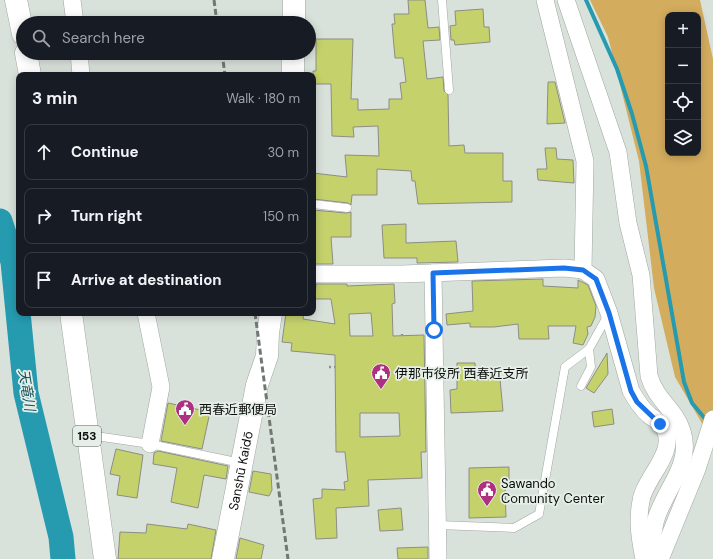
<!DOCTYPE html>
<meta charset="utf-8">
<style>
:root{--surface:#171b24;--page:#20242c;--text:#f1f3f6;--muted:#9ea1a6;--line:#363941}
body{margin:0;font-family:"DM Sans","Noto Sans JP",sans-serif;background:var(--page);color:var(--text)}
.controls{position:absolute;right:12px;top:12px;display:grid;overflow:hidden;border-radius:8px;box-shadow:0 2px 10px #0003}
.controls button{width:36px;height:36px;display:grid;place-items:center;padding:0;border:0;border-bottom:1px solid var(--line);background:var(--surface);color:var(--text);font:20px sans-serif}
.stop{position:absolute;width:12px;height:12px;margin:-9px;border:3px solid #1a73e8;border-radius:50%;background:#fff}
.stop.end{background:#1a73e8;border-color:#fff;box-shadow:0 1px 4px #0008}
.list{margin:0;padding:0;list-style:none}
h2{display:flex;justify-content:space-between;align-items:center;height:52px;margin:0;padding:0 16px;font-size:17px}
h2 small{font-size:13px;font-weight:400;color:var(--muted)}
.list li{display:grid;grid-template-columns:26px 1fr auto;gap:12px;align-items:center;box-sizing:border-box;height:56px;margin:0 8px 8px;padding:0 8px;border:1px solid var(--line);border-radius:8px}
.list b{display:block;font-size:15px;white-space:nowrap}
.list em{font-size:13px;font-style:normal;color:var(--muted)}
.icon{flex:none;width:22px;height:22px;fill:none;stroke:currentColor;stroke-width:2;stroke-linecap:round;stroke-linejoin:round}
.map{position:relative;flex:none;width:713px;height:559px;overflow:hidden}
.search{position:absolute;background:var(--surface);box-shadow:0 2px 10px #0003;left:16px;top:16px;width:300px;height:44px;display:flex;align-items:center;gap:10px;box-sizing:border-box;padding:0 14px;border-radius:22px;color:var(--muted);font-size:15px}
.panel{position:absolute;background:var(--surface);box-shadow:0 2px 10px #0003;left:16px;top:72px;width:300px;height:244px;border-radius:8px}
.map>svg:first-child{display:block}
</style>
<div class="map">
<svg width="713" height="559" viewBox="0 0 713 559">
<rect width="100%" height="100%" fill="#d9e2da"/>
<path fill="#d4ac5e" fill-rule="evenodd" d="M590,0H700L713,59V423L703,425L675,377L654,288L639,161L608,37ZM668,15H698V153H668Z"/>
<g fill="none" stroke-linecap="round" stroke-linejoin="round">
<path stroke="#269bb0" stroke-width="4" d="M586,0L617,69L632,114L646,166L684,382L692,403L707,421"/>
<path stroke="#269bb0" stroke-width="25" d="M0,221L13,262L26,393L61,537L63,559"/>
</g>
<g fill="#c5d26c" stroke="#8c8d83" fill-rule="evenodd">
<path d="M408,0H425L428,28L439,27L440,40L423,41L427,79L443,77L444,91L448,95L449,146L464,145L465,153H503V181H512V202L418,204L415,181H412L411,171L377,169V195H352L351,205L348,203L313,199V173L347,177L345,155L379,156L378,126L353,127L354,137L332,136L331,84H313V71H316V39H353L351,99H358V110L389,109V99H402L400,83L406,82L403,58H395L392,24H395L394,14H409Z"/>
<path d="M483,9L484,27H489L490,42L455,45L454,40H451L450,26L456,25L455,11Z"/>
<path d="M548,82H555L565,123L547,124Z"/>
<path d="M545,148H556L557,159L573,160L574,183L538,180L537,169H547Z"/>
<path d="M313,210L346,213L351,212V237H331L333,264H315L313,250Z"/>
<path d="M406,224V243L456,241L458,262L417,263V258H384L382,225Z"/>
<path d="M543,279V286L578,288V280L588,285L596,306L595,317L591,326L587,327L588,334L583,345L573,343L576,326H548L549,339H519L518,324L494,327H470V323L447,325L446,314L473,311L472,281Z"/>
<path d="M316,284H347V286L394,284L395,303L392,304L393,336L424,335L426,452H421L422,478L368,480L369,506L336,508L337,538L316,539L313,499L322,498V489L345,490L344,482L348,481L345,452H336L335,355L291,351L292,343L282,342L286,313H304L303,319L335,324L331,299H315ZM371,313L373,336H350L349,314ZM360,413H399L400,436L360,437Z"/>
<path d="M607,353L608,374L594,393L586,388Z"/>
<path d="M457,363H475L476,380L500,379L503,411L451,413L450,390L457,389Z"/>
<path d="M168,403L210,412L202,449L161,441Z"/>
<path d="M612,409L614,424L594,427L592,412Z"/>
<path d="M116,449L143,455L137,498L117,495L120,476L110,474Z"/>
<path d="M158,451L228,466L226,479L204,475L198,508L171,502L177,468L153,464L154,453Z"/>
<path d="M509,467V487H505L506,517L469,518V468Z"/>
<path d="M253,471L271,474L272,490L269,496L249,492Z"/>
<path d="M401,508L403,530L380,531L378,510Z"/>
<path d="M147,524L187,529L188,524L216,530L211,559H118L120,532L146,533Z"/>
<path d="M240,538L264,545L261,559H236Z"/>
<path d="M428,547V559H398L397,548Z"/>
</g>
<g fill="none" stroke-linecap="round" stroke-linejoin="round">
<g stroke="#9fa7a0" stroke-width="9">
<g id="service">
<path d="M442,0L449,90"/>
<path d="M313,204L347,208"/>
<path d="M581,386L591,367L589,349"/>
<path d="M89,435L150,444L241,463"/>
<path d="M438,525L514,528L539,514L565,367L589,349L608,315"/>
</g>
</g>
<g stroke="#9fa7a0" stroke-width="18">
<g id="minor">
<path d="M72,0L75,23"/>
<path d="M545,0L585,161L583,270L596,279L609,313L631,391C636,400 641,408 649,415C655,420 662,423 665,430C676,453 644,479 641,501C637,521 640,539 644,559"/>
<path d="M566,0L618,152L628,223L641,275L649,376C656,400 675,409 682,431C693,464 665,489 656,519C652,532 652,546 650,559"/>
<path d="M79,53L81,75"/>
<path d="M433,273L438,559"/>
<path d="M313,274H402L564,268L583,270"/>
<path d="M146,313L161,387L150,444"/>
<path d="M650,555L661,557L697,469L713,419"/>
</g>
</g>
<g stroke="#9fa7a0" stroke-width="23">
<g id="secondary">
<path d="M294,23V0"/>
<path d="M293,75V53"/>
<path id="s1" d="M223,559L257,385L267,356L268,333L271,313"/>
</g>
</g>
<g stroke="#9fa7a0" stroke-width="23">
<g id="trunk">
<path d="M16,0L23,34"/>
<path d="M26,53L30,75"/>
<path d="M71,313L105,559"/>
</g>
</g>
<g stroke="#8d938e" stroke-width="2.5" stroke-dasharray="2 3" stroke-linecap="butt">
<path d="M402,334V335"/>
<path d="M329,367H335"/>
</g>
<use href="#service" stroke="#fff" stroke-width="8"/>
<use href="#minor" stroke="#fff" stroke-width="17"/>
<use href="#secondary" stroke="#fff" stroke-width="22"/>
<use href="#trunk" stroke="#fff" stroke-width="22"/>
<g stroke="#717772" stroke-width="3" stroke-dasharray="6 3" stroke-linecap="butt">
<path d="M214,0L217,23"/>
<path d="M222,53L225,75"/>
<path d="M255,313L288,559"/>
</g>
</g>
<g fill="none" stroke-linecap="round" stroke-linejoin="round">
<path stroke="#1a73e8" stroke-width="5" d="M434,330L433,273L564,268L583,270L596,279L609,313L631,391L637,402L660,424"/>
</g>
<defs>
<g id="civic-pin" transform="scale(1)"><path d="M0 17L-7.5 6A9.5 9.5 0 1 1 7.5 6Z" fill="#ae3181" stroke="#e6efe7"/><path d="M-.6-6.5H3V-4.5H.6V-3L4-1V1h2V6H-6V1h2V-1L-.6-3ZM-1.2 2.5V6h2.4V2.5Z" fill="#fff"/></g>
</defs>
<g fill-rule="evenodd">
<use href="#civic-pin" x="381" y="373"/>
<use href="#civic-pin" x="185" y="409"/>
<use href="#civic-pin" x="487" y="490"/>
</g>
<g text-anchor="middle" dominant-baseline="central" stroke-width="3.5" stroke-linejoin="round" paint-order="stroke">
<rect fill="#e6efe7" stroke="#4d524e" stroke-width="1" x="73" y="426" width="28" height="20" rx="3"/>
<g font-size="12" font-weight="bold" fill="#0c0e0c">
<text x="87" y="436">153</text>
</g>
<g font-size="13" fill="#0c0e0c" stroke="#e6efe7" text-anchor="start">
<text x="395" y="373">伊那市役所 西春近支所</text>
<text x="199" y="409">西春近郵便局</text>
<text x="501" y="483">Sawando<tspan x="501" dy="15">Comunity Center</tspan></text>
</g>
<g font-size="13" fill="#0c0e0c" stroke="#e6efe7">
<text stroke="none"><textPath href="#s1" startOffset="90">Sanshū Kaidō</textPath></text>
</g>
<g font-size="14" font-style="italic" fill="#15535e" stroke="#e6efe7">
<text transform="translate(27 390) rotate(81)">天竜川</text>
</g>
</g>
</svg>
<div class="controls">
<button>+</button>
<button>−</button>
<button><svg class="icon" aria-label="locate" viewBox="0 0 24 24"><circle cx="12" cy="12" r="6"/><path d="M12 2v4M12 18v4M2 12h4M18 12h4"/></svg></button>
<button><svg class="icon" aria-label="layers" viewBox="0 0 24 24"><path d="M12 4l9 5-9 5-9-5zM3 14l9 5 9-5"/></svg></button>
</div>
<div class="stop" style="left:434px;top:330px"></div>
<div class="stop end" style="left:660px;top:424px"></div>
<div class="search"><svg class="icon" aria-label="search" viewBox="0 0 24 24"><circle cx="10" cy="10" r="6"/><path d="M15 15l6 6"/></svg>Search here</div>
<section class="panel">
<h2>3 min<small>Walk · 180 m</small></h2>
<ul class="list">
<li><svg class="icon" aria-label="ahead" viewBox="0 0 24 24"><path d="M12 20V5M6 11l6-6 6 6"/></svg><div><b>Continue</b></div><em>30 m</em></li>
<li><svg class="icon" aria-label="right" viewBox="0 0 24 24"><path d="M7 20v-9h11M14 6l5 5-5 5"/></svg><div><b>Turn right</b></div><em>150 m</em></li>
<li><svg class="icon" aria-label="arrive" viewBox="0 0 24 24"><path d="M6 21V4h12l-3 4 3 4H6"/></svg><div><b>Arrive at destination</b></div></li>
</ul>
</section>
</div>
